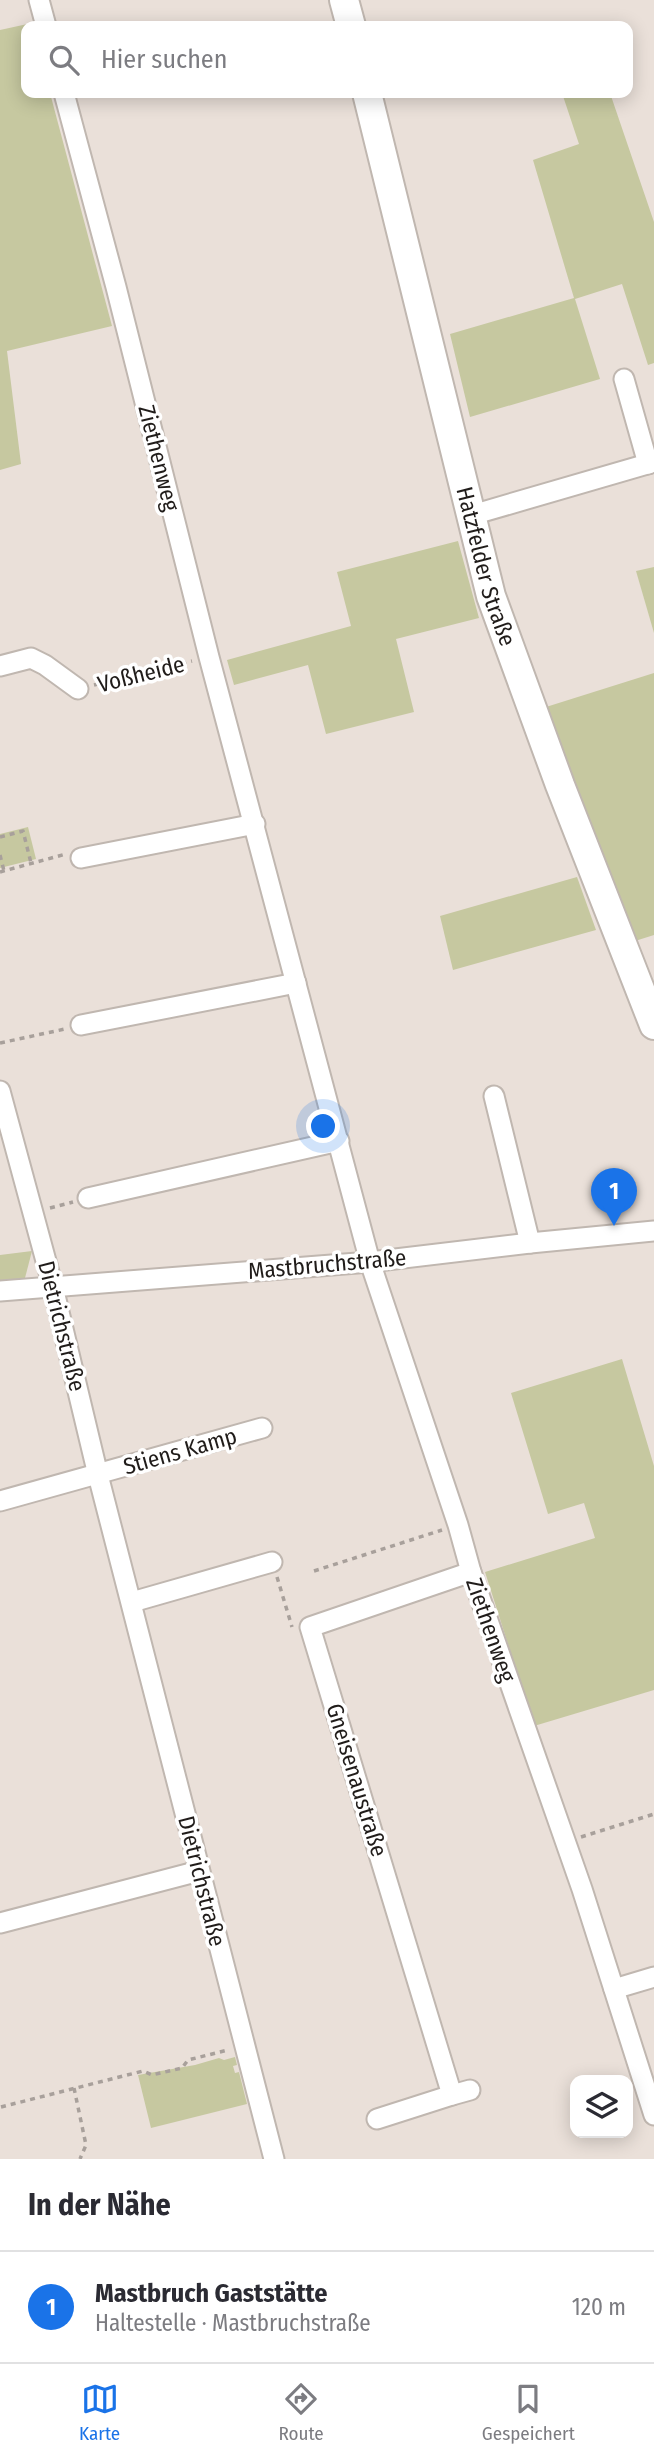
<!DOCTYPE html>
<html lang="de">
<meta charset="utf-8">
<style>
:root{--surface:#fff;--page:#f7f7f7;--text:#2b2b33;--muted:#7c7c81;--line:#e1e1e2;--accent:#1a73e8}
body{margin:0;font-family:"Fira Sans Condensed",sans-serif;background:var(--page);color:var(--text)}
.controls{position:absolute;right:21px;bottom:21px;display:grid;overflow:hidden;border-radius:14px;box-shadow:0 4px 18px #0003}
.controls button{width:63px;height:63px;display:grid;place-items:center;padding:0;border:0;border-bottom:2px solid var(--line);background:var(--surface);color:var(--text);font:35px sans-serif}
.you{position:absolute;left:324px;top:1127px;width:24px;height:24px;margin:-18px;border:5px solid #fff;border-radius:50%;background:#1a73e8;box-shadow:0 0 0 10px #1a73e833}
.badge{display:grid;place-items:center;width:46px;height:46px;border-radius:50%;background:var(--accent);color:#fff;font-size:23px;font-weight:700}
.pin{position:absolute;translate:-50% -58px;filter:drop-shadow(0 2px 4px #0008)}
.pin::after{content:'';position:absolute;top:37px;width:24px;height:21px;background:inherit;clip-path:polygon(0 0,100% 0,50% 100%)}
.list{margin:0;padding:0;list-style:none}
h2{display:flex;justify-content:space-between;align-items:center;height:91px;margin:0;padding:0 28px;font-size:30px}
h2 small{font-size:23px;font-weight:400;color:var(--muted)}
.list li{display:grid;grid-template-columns:46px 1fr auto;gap:21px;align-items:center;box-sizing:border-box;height:112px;padding:0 28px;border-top:2px solid var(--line)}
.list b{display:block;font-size:26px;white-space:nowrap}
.list p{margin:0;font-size:23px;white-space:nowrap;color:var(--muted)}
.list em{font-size:23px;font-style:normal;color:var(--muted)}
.icon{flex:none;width:38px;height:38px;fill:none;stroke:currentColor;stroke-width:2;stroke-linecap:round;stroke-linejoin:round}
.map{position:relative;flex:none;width:654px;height:2159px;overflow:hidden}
.search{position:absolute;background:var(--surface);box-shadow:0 4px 18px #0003;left:21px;right:21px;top:21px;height:77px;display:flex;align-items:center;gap:18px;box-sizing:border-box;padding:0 24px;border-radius:14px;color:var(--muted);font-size:26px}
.sheet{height:203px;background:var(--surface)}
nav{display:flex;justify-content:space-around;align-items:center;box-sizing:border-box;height:98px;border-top:2px solid var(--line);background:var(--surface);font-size:19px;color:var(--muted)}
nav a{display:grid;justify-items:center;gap:4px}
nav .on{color:var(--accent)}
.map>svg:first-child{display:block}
</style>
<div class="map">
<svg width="654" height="2159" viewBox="0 0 654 2159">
<rect width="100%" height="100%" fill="#eae0d9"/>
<g fill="#c6c8a0">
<path d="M32,23L33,26H26V93H50L112,326L7,351L21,464L0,470V30Z"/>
<path d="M562,93H610L654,222V363L648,365L622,284L575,299L600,379L470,417L450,334L574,298L533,160L579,144Z"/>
<path d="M458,541L479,618L396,639L414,712L326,734L308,665L234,685L227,660L351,626L337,572Z"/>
<path d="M654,567V633L636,571Z"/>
<path d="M654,673V935L635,941L546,707Z"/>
<path d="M28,827L36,859L0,868V834Z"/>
<path d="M577,877L596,930L453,970L440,916Z"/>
<path d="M32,1251L25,1278L0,1281V1255Z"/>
<path d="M622,1359L654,1466V1690L534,1726L485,1572L595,1538L584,1503L548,1514L511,1393Z"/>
<path d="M235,2057L237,2065L233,2066L235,2073L239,2072L247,2104L151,2128L138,2075L195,2065L219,2058L224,2060Z"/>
</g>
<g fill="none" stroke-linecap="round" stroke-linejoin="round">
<g stroke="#c0b7b0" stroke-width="23">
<g id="street">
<path d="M39,0L46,26"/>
<path d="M64,93L116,287L209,657L370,1262L458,1525L471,1572L582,1889L654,2115"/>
<path d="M624,379L648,464"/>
<path d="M472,515L654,462"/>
<path d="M0,666L31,658L45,665L78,689"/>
<path d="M81,858L255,824"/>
<path d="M81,1025L296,983"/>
<path d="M0,1091L53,1287L98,1475L274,2159"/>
<path d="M494,1096L530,1243"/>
<path d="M88,1198L339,1141"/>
<path d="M0,1291L370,1262L530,1243L654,1231"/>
<path d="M0,1501L262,1428"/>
<path d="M132,1602L272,1562"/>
<path d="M0,1923L199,1871"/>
<path d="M614,1989L654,1977"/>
<path d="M452,2095L470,2090"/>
<path d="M377,2119L452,2095L310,1627L471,1572"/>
</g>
</g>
<g stroke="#c0b7b0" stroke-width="32">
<g id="secondary">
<path d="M344,0L351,26"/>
<path id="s1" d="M367,93L491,596L560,785L654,1025"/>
</g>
</g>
<g stroke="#a8a09b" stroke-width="3.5" stroke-dasharray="5 5" stroke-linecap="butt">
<path d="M94,685L192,661"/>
<path d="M0,837L23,831L31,863"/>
<path d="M0,855L4,871"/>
<path d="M0,872L66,854"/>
<path d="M0,1043L65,1029"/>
<path d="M50,1208L73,1202"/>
<path d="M314,1571L442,1530"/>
<path d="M277,1577L292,1627"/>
<path d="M581,1837L654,1814"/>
<path d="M74,2088L86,2145L80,2159"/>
<path d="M1,2107L143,2071L152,2075L182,2068L188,2060L228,2050"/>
</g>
<use href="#street" stroke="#fff" stroke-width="19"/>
<use href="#secondary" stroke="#fff" stroke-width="28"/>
</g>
<g text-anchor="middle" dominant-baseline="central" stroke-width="7" stroke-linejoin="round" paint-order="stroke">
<g font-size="23" fill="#201c1a" stroke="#fff">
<text transform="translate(159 458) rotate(76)">Ziethenweg</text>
<text stroke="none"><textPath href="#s1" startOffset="488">Hatzfelder Straße</textPath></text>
<text transform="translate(141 674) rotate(-14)">Voßheide</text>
<text transform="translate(327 1264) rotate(-5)">Mastbruchstraße</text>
<text transform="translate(62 1326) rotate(76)">Dietrichstraße</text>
<text transform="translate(180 1451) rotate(-16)">Stiens Kamp</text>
<text transform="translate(491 1630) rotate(71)">Ziethenweg</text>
<text transform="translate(357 1780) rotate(73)">Gneisenaustraße</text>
<text transform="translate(202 1881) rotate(76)">Dietrichstraße</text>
</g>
</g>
</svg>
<div class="controls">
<button><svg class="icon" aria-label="layers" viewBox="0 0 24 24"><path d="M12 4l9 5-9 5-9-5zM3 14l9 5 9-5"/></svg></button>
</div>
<div class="you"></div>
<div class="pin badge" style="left:614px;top:1226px">1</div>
<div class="search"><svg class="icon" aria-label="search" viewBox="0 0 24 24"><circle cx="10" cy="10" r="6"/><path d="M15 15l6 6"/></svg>Hier suchen</div>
</div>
<section class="sheet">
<h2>In der Nähe<small></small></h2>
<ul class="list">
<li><span class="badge">1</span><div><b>Mastbruch Gaststätte</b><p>Haltestelle · Mastbruchstraße</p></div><em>120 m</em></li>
</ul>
</section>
<nav>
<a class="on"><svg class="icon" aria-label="map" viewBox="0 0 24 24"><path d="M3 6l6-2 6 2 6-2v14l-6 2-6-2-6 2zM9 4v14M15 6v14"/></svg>Karte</a>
<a><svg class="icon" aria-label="directions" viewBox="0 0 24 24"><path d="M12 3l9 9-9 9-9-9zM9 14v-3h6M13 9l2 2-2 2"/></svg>Route</a>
<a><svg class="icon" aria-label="saved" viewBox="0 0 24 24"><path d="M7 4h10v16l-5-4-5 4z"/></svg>Gespeichert</a>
</nav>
